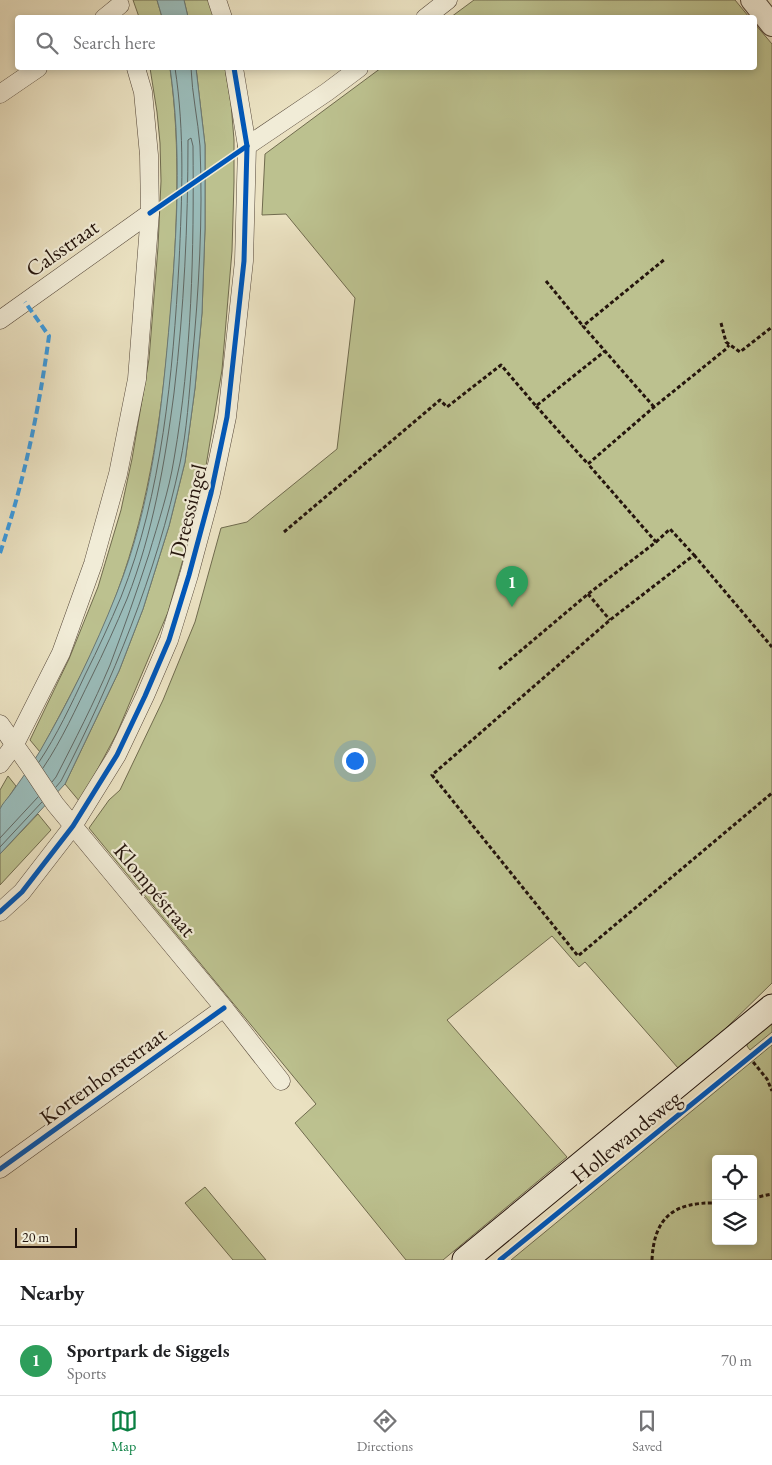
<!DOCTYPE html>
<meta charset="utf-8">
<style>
:root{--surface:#fff;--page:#f2f2f2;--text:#202124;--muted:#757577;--line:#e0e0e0;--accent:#0b8043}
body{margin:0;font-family:"EB Garamond",serif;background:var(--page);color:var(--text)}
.controls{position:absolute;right:15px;bottom:15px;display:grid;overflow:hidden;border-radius:5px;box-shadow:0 2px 8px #0003}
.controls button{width:45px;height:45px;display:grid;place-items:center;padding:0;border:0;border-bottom:1px solid var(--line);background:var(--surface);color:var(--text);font:25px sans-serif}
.scale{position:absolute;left:15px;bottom:12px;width:62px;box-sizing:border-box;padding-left:5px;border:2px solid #25150d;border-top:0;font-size:14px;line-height:18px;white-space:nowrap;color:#25150d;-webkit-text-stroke:4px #f1ecd7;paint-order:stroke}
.you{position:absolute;left:354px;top:760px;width:18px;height:18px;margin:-12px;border:4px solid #fff;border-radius:50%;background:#1a73e8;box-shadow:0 0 0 8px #1a73e833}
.badge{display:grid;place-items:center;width:32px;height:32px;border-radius:50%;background:var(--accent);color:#fff;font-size:16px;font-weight:700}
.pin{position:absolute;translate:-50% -41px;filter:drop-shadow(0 1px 2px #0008)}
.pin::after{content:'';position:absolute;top:26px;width:18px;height:15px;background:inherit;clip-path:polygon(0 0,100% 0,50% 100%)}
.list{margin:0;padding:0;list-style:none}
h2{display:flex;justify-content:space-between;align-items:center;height:65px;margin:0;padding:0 20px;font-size:21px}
h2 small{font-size:16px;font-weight:400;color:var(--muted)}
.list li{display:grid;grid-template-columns:32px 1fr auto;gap:15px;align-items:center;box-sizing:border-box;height:70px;padding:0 20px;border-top:1px solid var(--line)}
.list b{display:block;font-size:19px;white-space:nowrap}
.list p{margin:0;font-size:16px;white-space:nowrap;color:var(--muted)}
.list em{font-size:16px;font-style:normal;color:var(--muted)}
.icon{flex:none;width:28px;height:28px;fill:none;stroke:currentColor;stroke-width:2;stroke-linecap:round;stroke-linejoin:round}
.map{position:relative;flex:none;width:772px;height:1260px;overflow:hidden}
.search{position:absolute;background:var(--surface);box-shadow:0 2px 8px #0003;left:15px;right:15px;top:15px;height:55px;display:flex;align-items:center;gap:12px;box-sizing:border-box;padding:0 18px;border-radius:5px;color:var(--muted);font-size:19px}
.sheet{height:135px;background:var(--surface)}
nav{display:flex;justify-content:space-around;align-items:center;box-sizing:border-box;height:70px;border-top:1px solid var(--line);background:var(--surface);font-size:14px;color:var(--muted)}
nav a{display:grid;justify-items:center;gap:2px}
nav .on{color:var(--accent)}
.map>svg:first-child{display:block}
</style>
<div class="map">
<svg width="772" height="1260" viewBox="0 0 772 1260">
<rect width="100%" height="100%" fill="#eae1c1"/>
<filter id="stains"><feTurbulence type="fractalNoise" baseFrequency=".004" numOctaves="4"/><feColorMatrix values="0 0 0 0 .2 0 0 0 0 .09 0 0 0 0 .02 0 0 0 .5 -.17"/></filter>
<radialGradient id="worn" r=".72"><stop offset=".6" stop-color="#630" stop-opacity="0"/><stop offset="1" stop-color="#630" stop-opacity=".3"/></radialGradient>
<g fill="#bcc18f" stroke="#706b4e" fill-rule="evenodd">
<path d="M133,0H157L162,17H139Z"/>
<path d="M184,0H211L216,17H188Z"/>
<path d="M474,0H735L749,17H451Z"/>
<path d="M755,24L772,44V983L723,1031L678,1068L585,962L579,967L552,936L447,1020L567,1157L443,1260H406L295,1123L316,1104L89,828L109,800L120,790L163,700L195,622L221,528L247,522L337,449L355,298L286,214L262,215L265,154L381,68H754Z"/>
<path d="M150,68H170C181,147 177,229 171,308C163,405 151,501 117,593C97,648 68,700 40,752L30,740L69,659L98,587L121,510L132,459L149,359L158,247L161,181L160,143L157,112Z"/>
<path d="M196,68H225L231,103L234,140V182L232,251L222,370L205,472L192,528L168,612L117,733L80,802L65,784L119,671L143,609L169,526L185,462L195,388L202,313L205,229V145Z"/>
<path d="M8,776L16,786L0,810V790Z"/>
<path d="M38,814L51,830L0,885V854Z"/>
<path d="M772,1020V1032L750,1050L747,1046V1041Z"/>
<path d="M772,1045V1260H511ZM716,1159H753V1241H716Z"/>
<path d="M205,1187L266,1260H233L185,1203Z"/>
</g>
<g fill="#9abcba" stroke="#6b7975">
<path d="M157,0H184L188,17H162Z"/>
<path d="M170,68H196L205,145V229L202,313L195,388L185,462L169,526L143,609L119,671L65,784L0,854C0,844 0,817 0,809C2,804 7,799 10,795C20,781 31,766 40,751C69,701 95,648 116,595C152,506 162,409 170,315C177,233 182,149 170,68Z"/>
</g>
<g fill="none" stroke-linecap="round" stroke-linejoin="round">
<g stroke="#606864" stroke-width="1">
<path d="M39,762C57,735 71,705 85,675C98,649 110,623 121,597C162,495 173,372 179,263C182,198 185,132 175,68"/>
<path d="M43,768C62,740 76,708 91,678C104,652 116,625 127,599C153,533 165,462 174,393C184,309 188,225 188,140L191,138L193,146C194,251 192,356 174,459C169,491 158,523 149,554C137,591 124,628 110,665C94,703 75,740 56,777L52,782"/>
<path d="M56,787L61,781C113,680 156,575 180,463C187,430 189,395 192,362C199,290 203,218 200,146C198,120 192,94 191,68"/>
<path d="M0,838L38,797"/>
<path d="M0,847L42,802"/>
</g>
<g stroke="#56483a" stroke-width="19">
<g id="minor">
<path d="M217,0L223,18"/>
<path d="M104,18L120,5"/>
<path d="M425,18L448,0"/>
<path d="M0,94L38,68"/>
<path d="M247,146L327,92L359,68"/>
<path d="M0,320L150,213"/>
<path d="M0,724L29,765L55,804L224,1008L281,1081"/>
<path d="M0,764L15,744L61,653L93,564L118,474L137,379L150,213L149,155L143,92L136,68"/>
<path d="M0,912L22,892L73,826L117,755L145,696L169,640L189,575L211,493L227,417L244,261L247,146L234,68"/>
<path d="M0,1169L224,1008"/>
</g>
</g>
<g stroke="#56483a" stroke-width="24">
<path id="tertiary" d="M752,0L772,25"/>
</g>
<g stroke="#25150d" stroke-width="27">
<path id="secondary" d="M465,1260L772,1007"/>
</g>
<g stroke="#25150d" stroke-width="3" stroke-dasharray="4 2.5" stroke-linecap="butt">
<path d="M546,281L583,326"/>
<path d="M721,323L726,342L740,352L772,327"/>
<path d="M536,406L588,464"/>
<path d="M654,407L583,326L665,259"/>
<path d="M284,532L440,400L447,407L501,365L536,406L605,351"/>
<path d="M656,542L670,529L694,555L610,620L432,775L578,956L772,793"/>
<path d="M694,555L772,647"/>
<path d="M588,594L610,620"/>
<path d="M499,669L588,594L656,542L588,464L654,407L726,349L729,345"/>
<path d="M749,1057L767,1079L772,1091"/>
<path d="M753,1198L772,1194"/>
<path d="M652,1260C654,1217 674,1202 716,1203"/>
</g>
<use href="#minor" stroke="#f1ecd7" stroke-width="18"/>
<use href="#tertiary" stroke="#f1ecd7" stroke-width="22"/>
<use href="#secondary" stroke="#f1ecd7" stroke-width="25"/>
<path stroke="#3c9ade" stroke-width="4" stroke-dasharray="8 4" stroke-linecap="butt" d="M0,553C24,482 39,410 49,336L25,302"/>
<g stroke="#f1ecd7" stroke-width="8">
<g id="cycleway">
<path d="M150,213L247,146"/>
<path d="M0,912L22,892L73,826L117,755L145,696L169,640L189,575L211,493L227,417L244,261L247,146L234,68"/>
<path d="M0,1169L224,1008"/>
<path d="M500,1260L772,1039"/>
</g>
</g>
<use href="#cycleway" stroke="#0057b8" stroke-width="5"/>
</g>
<g text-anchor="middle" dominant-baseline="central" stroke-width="4.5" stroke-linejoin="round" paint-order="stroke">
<g font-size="22" fill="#25150d" stroke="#f1ecd7">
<text transform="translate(62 248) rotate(-35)">Calsstraat</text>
<text transform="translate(188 511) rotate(-76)">Dreessingel</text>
<text transform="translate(155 890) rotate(50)">Klompéstraat</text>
<text transform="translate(103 1076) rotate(-36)">Kortenhorststraat</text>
<text transform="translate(626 1137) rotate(-39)">Hollewandsweg</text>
</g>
</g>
<rect width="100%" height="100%" filter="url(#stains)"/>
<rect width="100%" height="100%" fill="url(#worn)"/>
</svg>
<div class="controls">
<button><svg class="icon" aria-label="locate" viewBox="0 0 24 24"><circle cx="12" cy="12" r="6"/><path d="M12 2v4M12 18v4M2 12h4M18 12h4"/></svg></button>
<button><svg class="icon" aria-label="layers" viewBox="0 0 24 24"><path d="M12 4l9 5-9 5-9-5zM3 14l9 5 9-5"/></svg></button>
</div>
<div class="scale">20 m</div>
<div class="you"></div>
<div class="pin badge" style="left:512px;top:607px;background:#2e9e5b">1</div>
<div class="search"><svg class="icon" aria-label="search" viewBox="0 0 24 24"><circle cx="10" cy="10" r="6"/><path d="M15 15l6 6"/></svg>Search here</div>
</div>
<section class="sheet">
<h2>Nearby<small></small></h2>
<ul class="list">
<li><span class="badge" style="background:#2e9e5b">1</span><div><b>Sportpark de Siggels</b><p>Sports</p></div><em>70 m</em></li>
</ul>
</section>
<nav>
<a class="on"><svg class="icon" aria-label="map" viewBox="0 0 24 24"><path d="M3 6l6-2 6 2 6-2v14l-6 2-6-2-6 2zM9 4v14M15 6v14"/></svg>Map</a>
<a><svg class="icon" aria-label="directions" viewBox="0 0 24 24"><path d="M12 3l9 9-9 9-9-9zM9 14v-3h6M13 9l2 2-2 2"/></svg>Directions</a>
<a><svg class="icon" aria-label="saved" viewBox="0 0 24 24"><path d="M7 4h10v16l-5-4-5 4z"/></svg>Saved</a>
</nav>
